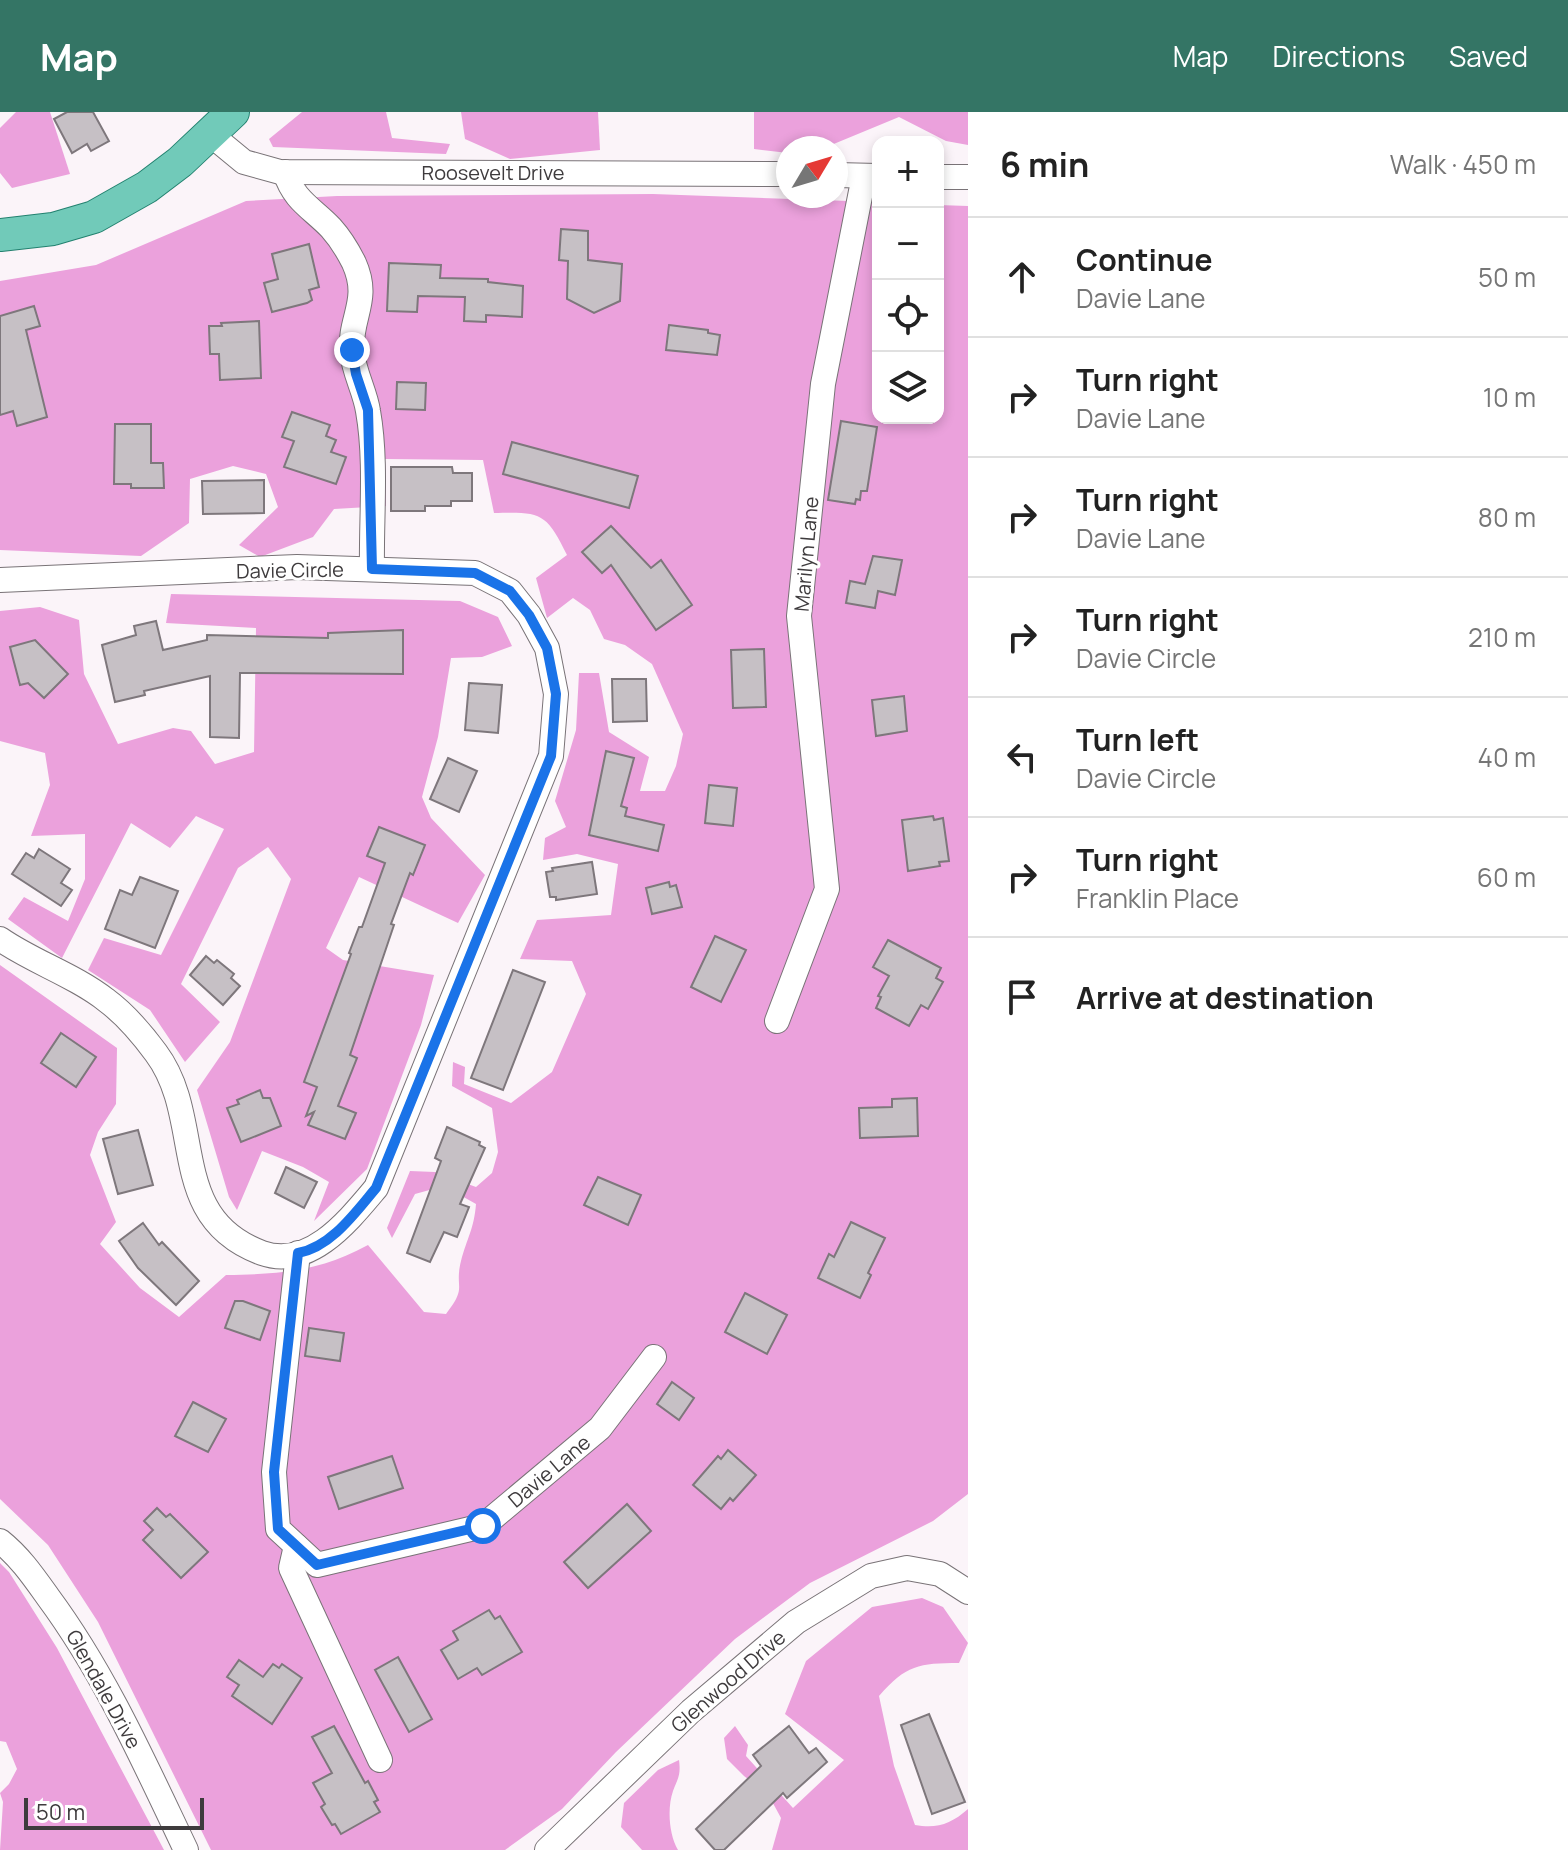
<!DOCTYPE html>
<meta charset="utf-8">
<style>
:root{--surface:#fff;--page:#f6f6f6;--text:#222;--muted:#767676;--line:#e0e0e0;--accent:#347565}
body{margin:0;font-family:Manrope,sans-serif;background:var(--page);color:var(--text)}
.controls{position:absolute;right:24px;top:24px;display:grid;overflow:hidden;border-radius:16px;box-shadow:0 4px 12px #0003}
.controls button{width:72px;height:72px;display:grid;place-items:center;padding:0;border:0;border-bottom:2px solid var(--line);background:var(--surface);color:var(--text);font:40px sans-serif}
.compass{position:absolute;left:776px;top:24px;width:72px;height:72px;border-radius:50%;background:var(--surface);box-shadow:0 4px 12px #0003;rotate:52deg}
.scale{position:absolute;left:24px;bottom:20px;width:180px;box-sizing:border-box;padding-left:8px;border:4px solid #3e3b3d;border-top:0;font-size:22px;line-height:28px;white-space:nowrap;color:#3e3b3d;-webkit-text-stroke:6px #fff;paint-order:stroke}
.stop{position:absolute;width:24px;height:24px;margin:-18px;border:6px solid #1a73e8;border-radius:50%;background:#fff}
.stop.end{background:#1a73e8;border-color:#fff;box-shadow:0 2px 8px #0008}
.list{margin:0;padding:0;list-style:none}
h2{display:flex;justify-content:space-between;align-items:center;height:104px;margin:0;padding:0 32px;font-size:34px}
h2 small{font-size:26px;font-weight:400;color:var(--muted)}
.list li{display:grid;grid-template-columns:52px 1fr auto;gap:24px;align-items:center;box-sizing:border-box;height:120px;padding:0 32px;border-top:2px solid var(--line)}
.list b{display:block;font-size:30px;white-space:nowrap}
.list p{margin:0;font-size:26px;white-space:nowrap;color:var(--muted)}
.list em{font-size:26px;font-style:normal;color:var(--muted)}
.icon{flex:none;width:44px;height:44px;fill:none;stroke:currentColor;stroke-width:2;stroke-linecap:round;stroke-linejoin:round}
.map{position:relative;flex:none;width:968px;height:1738px;overflow:hidden}
header{display:flex;align-items:center;gap:48px;box-sizing:border-box;height:112px;padding:0 40px;background:var(--accent);color:#fff}
header strong{font-size:38px}
nav{display:flex;gap:44px;margin-inline-start:auto;font-size:28px}
main{display:flex}
aside{flex:1;background:var(--surface)}
.map>svg:first-child{display:block}
</style>
<header>
<strong>Map</strong>
<nav><a>Map</a><a>Directions</a><a>Saved</a></nav>
</header>
<main>
<div class="map">
<svg width="968" height="1738" viewBox="0 0 968 1738">
<rect width="100%" height="100%" fill="#fbf4f9"/>
<g fill="#eba1dc">
<path d="M16,0H50L70,62L12,76L0,61V16Z"/>
<path d="M302,0H386L392,26L450,32L446,42L273,35L269,27Z"/>
<path d="M461,0H598L600,38L510,47L465,27Z"/>
<path d="M754,0H968V33L946,29L899,5L824,36H788V41L754,37Z"/>
<path d="M653,82L878,90V306H938V93L968,94V1382L933,1409L810,1471L735,1527L616,1640L562,1697L505,1738H211L98,1510L48,1433L0,1387V853L117,936L116,992L98,1020L90,1043L116,1110L100,1132L140,1176L179,1205L226,1163C281,1162 318,1160 368,1133L424,1200L446,1202C468,1174 454,1177 461,1149C467,1126 474,1117 476,1092L444,1074L415,1082L392,1126L387,1116L410,1059L435,1060L476,1075L492,1061L498,1040L492,996L452,974L453,950L465,955L464,972L511,991L552,960L586,882L572,849L520,847L537,808L611,803L618,752L577,742L543,748L545,726L566,715L555,689L576,618L579,561H599L609,620L649,645L640,679H665L676,654L683,622L652,552L625,533L604,527L590,498L573,486L547,506L536,466L567,443C546,400 541,400 494,401L483,348L385,347L386,394L334,397L313,425L260,445L239,433L278,395L266,362L233,354L190,367L189,411L141,444L0,438V169L96,153L246,89L337,84Z"/>
<path d="M171,482L460,489L498,505L512,534L482,545L451,546L438,625L422,685L431,706L485,763L458,811L359,765L326,836L343,848L434,863L421,913L367,1057L314,1109L329,1070L303,1055L262,1039L237,1098L229,1085L197,978L230,930L291,767L268,735L238,756L181,872L220,910L185,950L150,898L88,858L104,826L161,843L224,717L196,704L170,736L131,711L62,846L8,807L24,785L68,809L85,767V722L31,724L50,673L45,641L0,629V499L40,495L79,508L84,562L118,632L173,616L191,619L215,652L254,640L256,516L166,511Z"/>
<path d="M0,1451L9,1460L57,1536L164,1738H0L3,1690L0,1681L9,1672L17,1657L6,1630L0,1629Z"/>
<path d="M922,1486L943,1495L968,1531L959,1551C919,1551 906,1553 879,1584L894,1654L915,1713C937,1717 951,1712 968,1697V1738H772L781,1706L768,1682L744,1664L727,1647L724,1626L735,1614L748,1633L746,1644L793,1696L844,1648L785,1602L806,1549L872,1495Z"/>
<path d="M679,1648C681,1663 678,1666 673,1679C667,1696 669,1723 678,1738H642L621,1715L624,1691L658,1658Z"/>
</g>
<g fill="#c6c0c5" stroke="#7e777c" stroke-width="2">
<path d="M67,0H93L109,29L91,39L87,32L72,41L54,7Z"/>
<path d="M561,117L588,119V148L622,152L620,189L594,201L567,187L568,149L559,148Z"/>
<path d="M309,132L319,175L309,178L312,188L307,191L272,200L264,171L278,167L272,142Z"/>
<path d="M389,151L441,153L440,166L488,167V170L523,174L522,205L486,203V210L464,209L465,185L418,184L417,200L387,199Z"/>
<path d="M34,194L40,214L26,218L47,305L17,314L13,299L0,303V204Z"/>
<path d="M259,209L261,266L220,268L219,242H210L209,214H222L221,211Z"/>
<path d="M669,213L708,218V221L720,223L717,243L666,238Z"/>
<path d="M397,270L426,271L425,298L396,297Z"/>
<path d="M292,300L330,313L326,324L336,328L331,340L346,345L336,372L284,355L294,329L282,325Z"/>
<path d="M841,309L877,315L867,379H861L860,388L856,387L855,392L828,388Z"/>
<path d="M115,312H151V351H163L164,376H131V372H114Z"/>
<path d="M512,330L638,364L629,396L503,362Z"/>
<path d="M391,355H452L453,361H472V389H451V394H425V399H391Z"/>
<path d="M264,368V401L203,402L202,369Z"/>
<path d="M611,414L651,456L661,448L692,493L656,518L611,453L602,461L582,440Z"/>
<path d="M873,444L902,448L895,483L878,479L875,496L846,491L850,469L865,472Z"/>
<path d="M156,509L163,538L207,528V523L328,526V521L403,518V562L240,561L239,626L210,625V564L144,579L145,583L115,590L102,533L136,523L134,514Z"/>
<path d="M35,528L68,562L44,586L28,571L20,573L10,535Z"/>
<path d="M764,537L766,595L733,596L731,538Z"/>
<path d="M612,567H646L647,609L613,610Z"/>
<path d="M469,571L502,573L498,621L465,618Z"/>
<path d="M904,584L907,619L876,624L872,588Z"/>
<path d="M606,639L634,646L621,694L627,696L625,704L664,713L658,739L589,723Z"/>
<path d="M448,646L477,659L459,700L430,687Z"/>
<path d="M709,673L737,676L733,714L705,711Z"/>
<path d="M933,704L934,708L943,706L949,749L939,750L940,754L908,759L902,708Z"/>
<path d="M379,715L425,733L413,763L410,761L391,812L394,813L350,943L357,946L338,994L356,1001L345,1027L308,1013L314,1000L306,1004L317,975L304,970L351,842L349,841L359,815H362L385,751L367,744Z"/>
<path d="M39,737L70,757L61,771L72,778L61,794L12,762L26,741L34,746Z"/>
<path d="M592,750L597,782L556,788V785H550L546,760L553,759L552,756Z"/>
<path d="M140,765L178,779L155,836L105,817L120,778L132,783Z"/>
<path d="M669,770L670,775L676,773L682,795L652,802L646,776Z"/>
<path d="M715,824L746,838L721,890L691,875Z"/>
<path d="M888,828L941,856L936,866L943,870L928,897L921,893L909,914L876,896L881,885L878,884L889,864L873,855Z"/>
<path d="M206,844L214,851L217,848L234,862L231,866L240,874L223,893L190,863Z"/>
<path d="M513,858L545,870L503,978L471,966Z"/>
<path d="M61,921L96,945L76,975L41,951Z"/>
<path d="M260,978L263,986H270L281,1014L241,1030L227,996L239,992L237,988Z"/>
<path d="M917,986L918,1024L860,1026L859,996L892,995V987Z"/>
<path d="M447,1015L480,1030L479,1033L485,1036L460,1092L469,1095L457,1125L444,1120L430,1150L407,1141L441,1049L435,1046Z"/>
<path d="M138,1018L153,1073L118,1082L103,1027Z"/>
<path d="M286,1055L317,1070L304,1096L275,1081Z"/>
<path d="M598,1065L641,1083L628,1113L584,1093Z"/>
<path d="M851,1110L885,1126L868,1161L871,1163L860,1186L818,1166L829,1142L834,1145Z"/>
<path d="M143,1111L159,1133L162,1130L199,1169L176,1193L138,1156L119,1129Z"/>
<path d="M745,1181L787,1203L767,1242L725,1220Z"/>
<path d="M235,1189H243L270,1199L260,1228L225,1216Z"/>
<path d="M309,1216L344,1221L340,1249L305,1244Z"/>
<path d="M672,1270L694,1286L679,1308L657,1292Z"/>
<path d="M193,1290L226,1307L208,1340L175,1324Z"/>
<path d="M728,1338L756,1363L733,1389L730,1386L721,1397L693,1373L718,1344L721,1347Z"/>
<path d="M392,1344L403,1376L339,1397L328,1365Z"/>
<path d="M627,1392L651,1419L588,1476L564,1450Z"/>
<path d="M157,1396L166,1405L170,1402L208,1440L181,1466L143,1428L153,1418L144,1409Z"/>
<path d="M489,1498L495,1507L500,1504L522,1540L482,1563L477,1556L458,1567L441,1538L458,1528L453,1519Z"/>
<path d="M398,1545L432,1607L409,1620L375,1558Z"/>
<path d="M239,1548L263,1565L273,1552L279,1556L282,1552L302,1566L272,1612L232,1584L239,1573L227,1565Z"/>
<path d="M929,1602L965,1690L932,1702L901,1613Z"/>
<path d="M334,1614L365,1671L368,1669L378,1688L374,1690L380,1700L341,1722L335,1712L332,1713L321,1695L325,1692L313,1671L332,1661L312,1625Z"/>
<path d="M789,1614L809,1641L816,1636L827,1650L787,1686L783,1681L724,1738H715L696,1717L761,1654L753,1643Z"/>
</g>
<g fill="none" stroke-linecap="round" stroke-linejoin="round">
<g stroke="#797377" stroke-width="26">
<g id="minor">
<path d="M210,22L244,50L280,60L788,62"/>
<path d="M285,60C294,89 312,96 331,116C340,126 348,139 354,151C371,189 349,205 352,240C354,261 365,279 368,299C377,350 371,406 372,457"/>
<path d="M836,63L878,64"/>
<path d="M938,65H968"/>
<path d="M0,468L297,455L475,461L510,479L529,503L547,536L556,582L551,644L376,1076C349,1108 310,1158 262,1141C165,1105 206,1008 156,941C142,922 125,902 106,888C74,863 33,850 0,827"/>
<path d="M777,909L827,777L799,504L823,272L864,64"/>
<path d="M298,1141L274,1360L278,1417L317,1453L483,1414L600,1316L654,1245"/>
<path d="M0,1429C20,1445 33,1464 48,1485C105,1562 145,1652 186,1738"/>
<path d="M296,1434L291,1456L380,1648"/>
<path d="M547,1738L691,1599L796,1510L871,1464L907,1456L940,1462L968,1480"/>
</g>
</g>
<g stroke="#22816f" stroke-width="34">
<path id="major" d="M0,123L53,117L94,105L147,75L180,50L233,0"/>
</g>
<use href="#minor" stroke="#fff" stroke-width="24"/>
<use href="#major" stroke="#71cab9" stroke-width="32"/>
</g>
<g fill="none" stroke-linecap="round" stroke-linejoin="round">
<path stroke="#1a73e8" stroke-width="10" d="M352,238L356,262L368,298L372,457L475,461L510,479L529,503L547,536L556,582L551,644L376,1076C355,1101 331,1135 298,1141L274,1360L278,1417L317,1453L483,1414"/>
</g>
<g text-anchor="middle" dominant-baseline="central" stroke-width="6" stroke-linejoin="round" paint-order="stroke">
<g font-size="20" fill="#3e3b3d" stroke="#fff">
<text x="493" y="60">Roosevelt Drive</text>
<text transform="translate(806 442) rotate(-85)">Marilyn Lane</text>
<text transform="translate(290 458) rotate(-1)">Davie Circle</text>
<text transform="translate(549 1359) rotate(-40)">Davie Lane</text>
<text transform="translate(728 1569) rotate(-41)">Glenwood Drive</text>
<text transform="translate(104 1577) rotate(61)">Glendale Drive</text>
</g>
</g>
</svg>
<div class="controls">
<button>+</button>
<button>−</button>
<button><svg class="icon" aria-label="locate" viewBox="0 0 24 24"><circle cx="12" cy="12" r="6"/><path d="M12 2v4M12 18v4M2 12h4M18 12h4"/></svg></button>
<button><svg class="icon" aria-label="layers" viewBox="0 0 24 24"><path d="M12 4l9 5-9 5-9-5zM3 14l9 5 9-5"/></svg></button>
</div>
<svg class="compass" viewBox="-18 -18 36 36"><path d="M0-13l5 13h-10z" fill="#e53935"/><path d="M0 13l5-13h-10z" fill="#767676"/></svg>
<div class="scale">50 m</div>
<div class="stop" style="left:483px;top:1414px"></div>
<div class="stop end" style="left:352px;top:238px"></div>
</div>
<aside>
<h2>6 min<small>Walk · 450 m</small></h2>
<ul class="list">
<li><svg class="icon" aria-label="ahead" viewBox="0 0 24 24"><path d="M12 20V5M6 11l6-6 6 6"/></svg><div><b>Continue</b><p>Davie Lane</p></div><em>50 m</em></li>
<li><svg class="icon" aria-label="right" viewBox="0 0 24 24"><path d="M7 20v-9h11M14 6l5 5-5 5"/></svg><div><b>Turn right</b><p>Davie Lane</p></div><em>10 m</em></li>
<li><svg class="icon" aria-label="right" viewBox="0 0 24 24"><path d="M7 20v-9h11M14 6l5 5-5 5"/></svg><div><b>Turn right</b><p>Davie Lane</p></div><em>80 m</em></li>
<li><svg class="icon" aria-label="right" viewBox="0 0 24 24"><path d="M7 20v-9h11M14 6l5 5-5 5"/></svg><div><b>Turn right</b><p>Davie Circle</p></div><em>210 m</em></li>
<li><svg class="icon" aria-label="left" viewBox="0 0 24 24"><path d="M17 20v-9H6M10 6l-5 5 5 5"/></svg><div><b>Turn left</b><p>Davie Circle</p></div><em>40 m</em></li>
<li><svg class="icon" aria-label="right" viewBox="0 0 24 24"><path d="M7 20v-9h11M14 6l5 5-5 5"/></svg><div><b>Turn right</b><p>Franklin Place</p></div><em>60 m</em></li>
<li><svg class="icon" aria-label="arrive" viewBox="0 0 24 24"><path d="M6 21V4h12l-3 4 3 4H6"/></svg><div><b>Arrive at destination</b></div></li>
</ul>
</aside>
</main>
